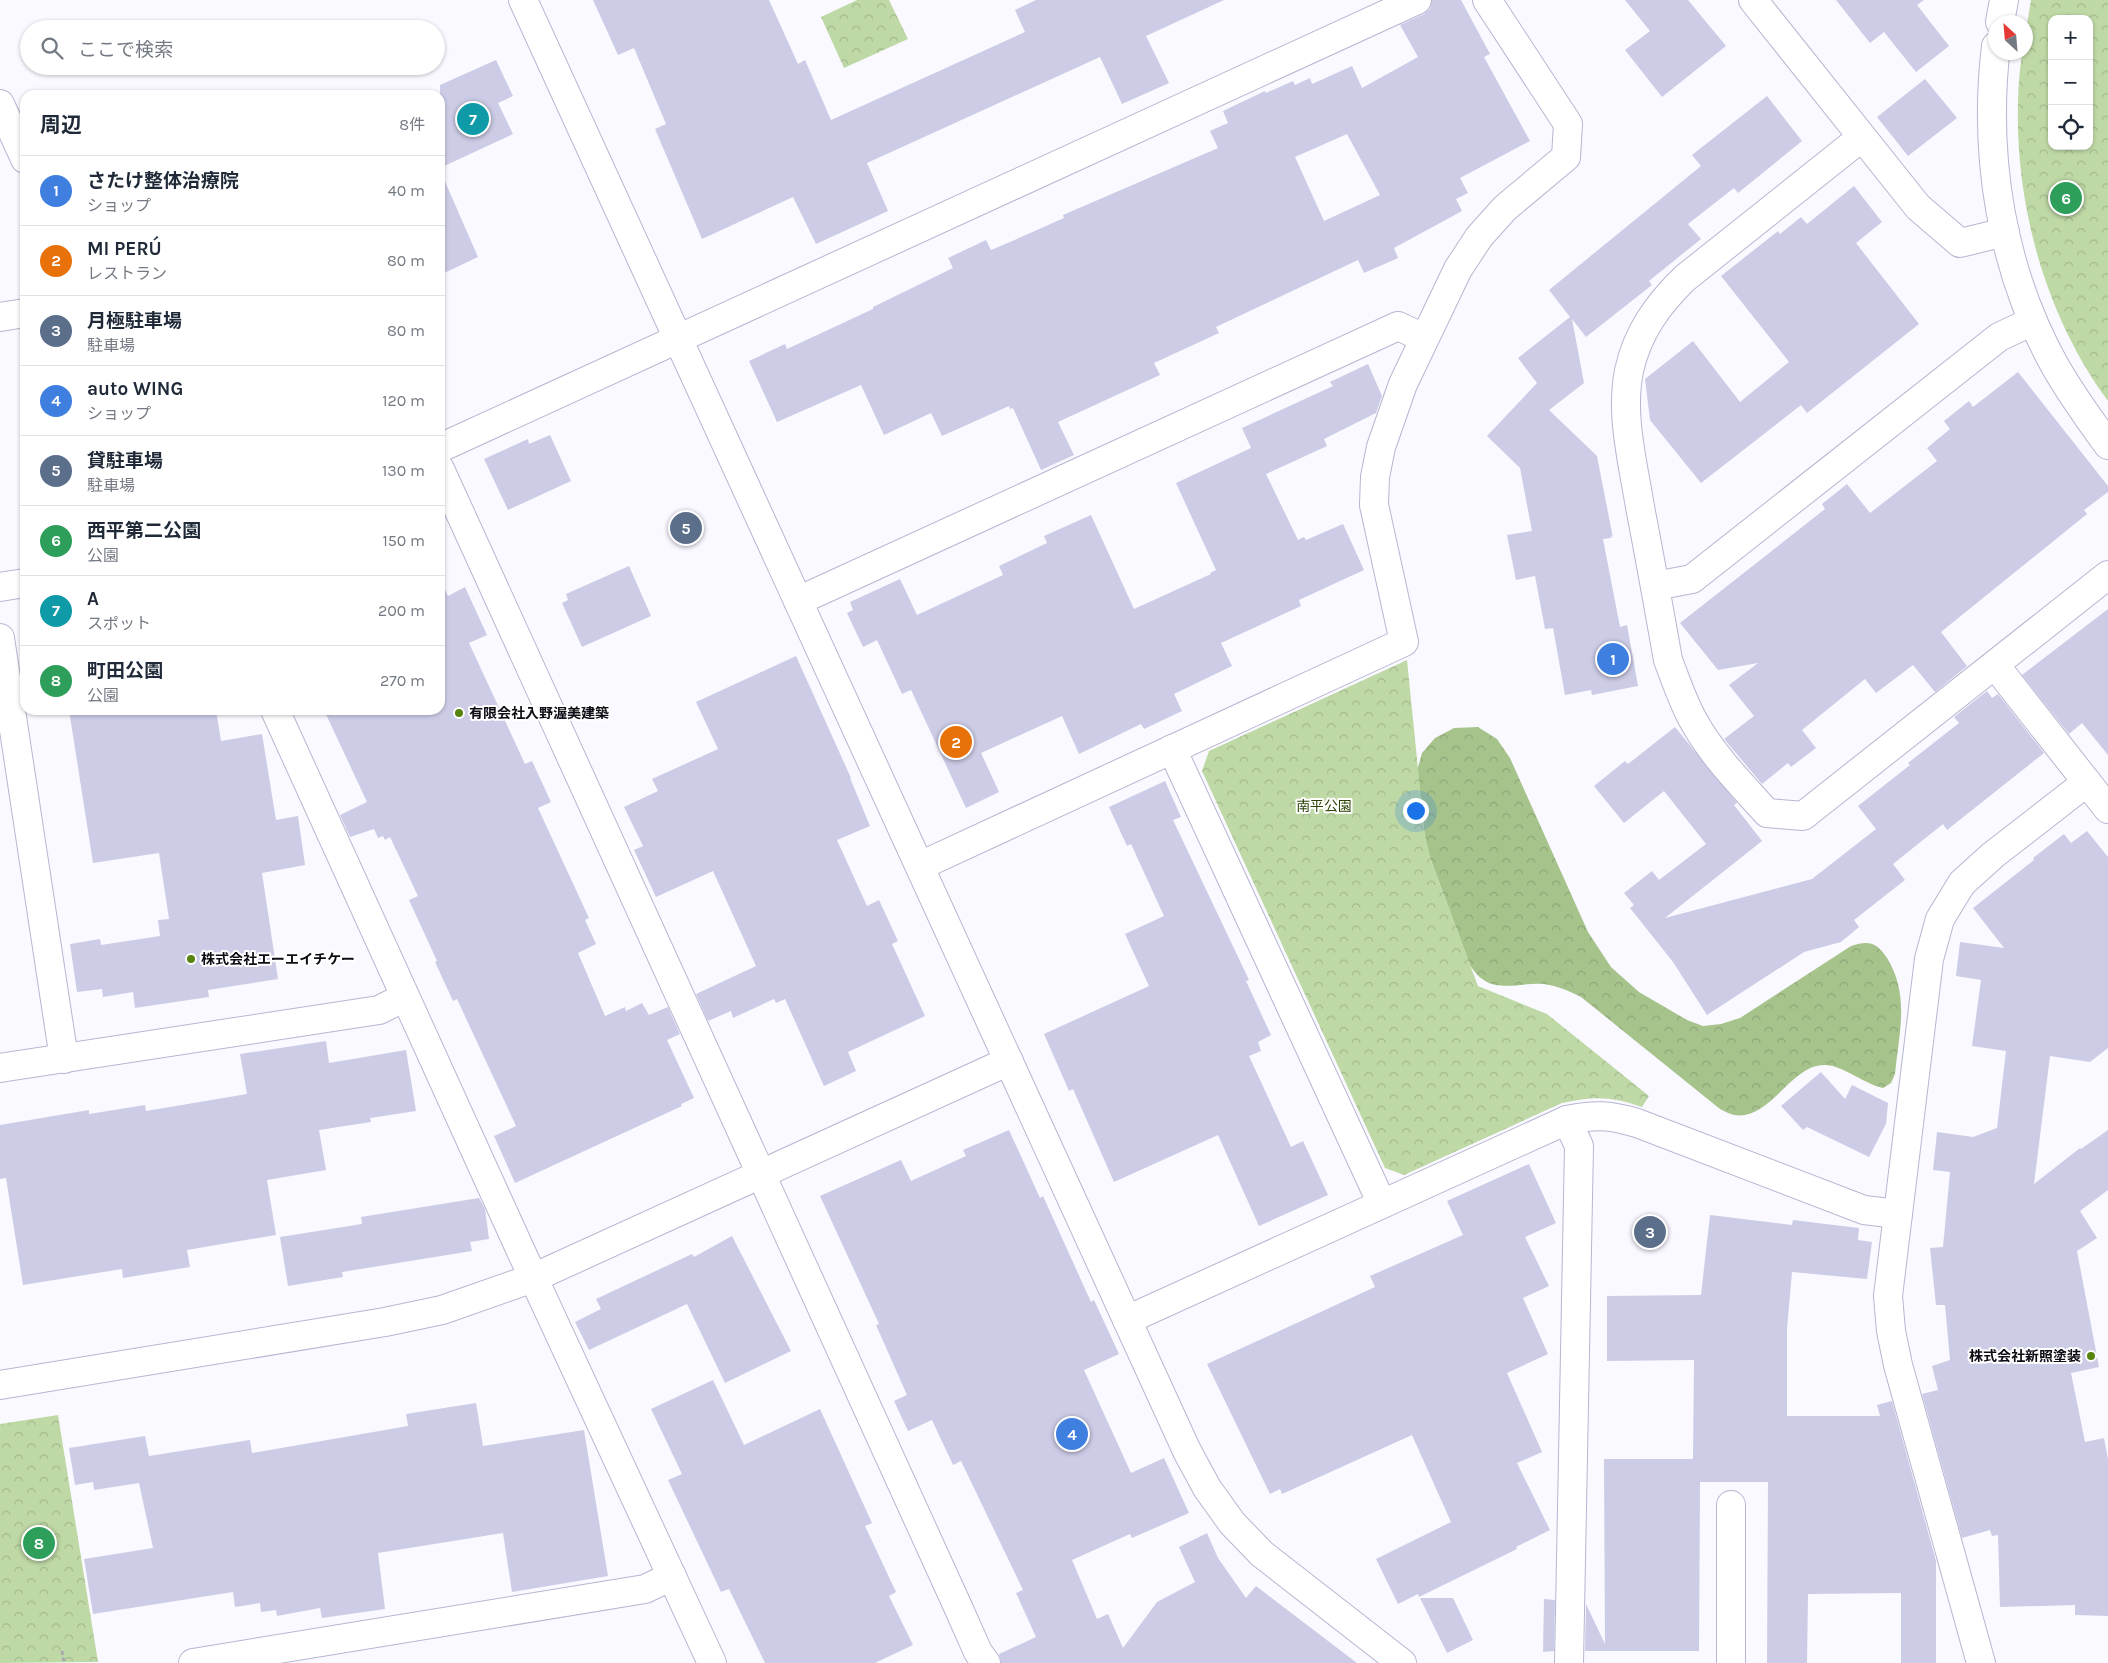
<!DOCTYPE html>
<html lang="ja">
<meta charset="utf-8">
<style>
:root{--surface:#fff;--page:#f2f2f3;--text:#1f2937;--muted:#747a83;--line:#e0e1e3;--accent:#57830f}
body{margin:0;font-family:Karla,"Noto Sans JP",sans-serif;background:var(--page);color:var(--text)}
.controls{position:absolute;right:15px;top:15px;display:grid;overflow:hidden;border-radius:10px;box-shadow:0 1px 4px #0004}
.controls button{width:45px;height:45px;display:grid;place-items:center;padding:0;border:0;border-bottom:1px solid var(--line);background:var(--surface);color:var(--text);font:25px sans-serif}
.compass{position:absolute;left:1988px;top:15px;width:45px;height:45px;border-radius:50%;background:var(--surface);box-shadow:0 1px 4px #0004;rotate:334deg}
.you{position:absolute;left:1415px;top:810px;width:18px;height:18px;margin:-12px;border:4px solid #fff;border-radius:50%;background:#1a73e8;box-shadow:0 0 0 8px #1a73e833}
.badge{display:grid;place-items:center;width:32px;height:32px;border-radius:50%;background:var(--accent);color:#fff;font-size:16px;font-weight:700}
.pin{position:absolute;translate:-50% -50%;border:2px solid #fff;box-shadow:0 1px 5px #0006}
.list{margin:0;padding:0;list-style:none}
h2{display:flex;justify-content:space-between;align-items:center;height:65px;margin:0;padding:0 20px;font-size:21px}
h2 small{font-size:16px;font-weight:400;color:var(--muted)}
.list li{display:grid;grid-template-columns:32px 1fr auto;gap:15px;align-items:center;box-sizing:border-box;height:70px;padding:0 20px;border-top:1px solid var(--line)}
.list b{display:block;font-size:19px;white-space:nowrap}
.list p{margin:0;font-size:16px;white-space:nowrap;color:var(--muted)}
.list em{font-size:16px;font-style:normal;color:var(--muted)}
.icon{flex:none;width:28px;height:28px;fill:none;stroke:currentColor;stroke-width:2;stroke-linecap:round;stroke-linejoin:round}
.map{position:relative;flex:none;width:2108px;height:1663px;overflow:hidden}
.search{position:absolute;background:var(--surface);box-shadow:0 1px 4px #0004;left:20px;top:20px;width:425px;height:55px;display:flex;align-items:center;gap:12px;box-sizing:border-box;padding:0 18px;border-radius:28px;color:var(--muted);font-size:19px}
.panel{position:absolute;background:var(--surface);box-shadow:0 1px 4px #0004;left:20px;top:90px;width:425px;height:625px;border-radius:15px}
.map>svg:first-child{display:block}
</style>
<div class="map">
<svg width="2108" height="1663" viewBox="0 0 2108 1663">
<defs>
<pattern id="forest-crowns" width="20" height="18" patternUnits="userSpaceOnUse" patternTransform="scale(1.25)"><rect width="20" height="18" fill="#a7c38c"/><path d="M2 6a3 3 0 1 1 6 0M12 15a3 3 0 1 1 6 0" fill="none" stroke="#8fa678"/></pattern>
<pattern id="park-crowns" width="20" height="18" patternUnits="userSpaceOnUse" patternTransform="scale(1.25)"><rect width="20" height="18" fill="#bfd9a6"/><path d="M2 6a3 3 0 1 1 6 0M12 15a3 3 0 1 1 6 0" fill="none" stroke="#a3b98e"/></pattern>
</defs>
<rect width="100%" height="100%" fill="#f9f9ff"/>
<path fill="url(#forest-crowns)" d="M1478,727L1497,739L1510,758L1588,932L1611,967L1639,992L1687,1020L1703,1026L1721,1024L1740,1018L1851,946C1868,940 1877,942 1887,958C1910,995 1899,1033 1895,1074L1891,1083L1883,1088C1864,1084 1844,1066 1826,1065C1791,1063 1771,1121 1734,1115C1730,1114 1724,1111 1720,1109L1581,997C1569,991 1558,986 1544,984C1515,982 1489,997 1470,965L1430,858L1425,838L1417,771L1422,753L1435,738L1454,728Z"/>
<g fill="url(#park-crowns)" fill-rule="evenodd">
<path d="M857,0H889L908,39L844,68L821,17Z"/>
<path d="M2031,0H2108V401C2046,317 2015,206 2018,102C2018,85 2020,69 2022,53L2026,52V30ZM2052,19H2089V146H2052Z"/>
<path d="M1407,660L1425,838L1430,858L1478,986L1547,1014L1649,1096L1642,1107C1610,1096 1595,1096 1562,1103L1404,1175L1385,1168L1202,771L1209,751Z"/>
<path d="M58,1415L98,1662L0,1663V1424Z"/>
</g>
<g fill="#cdcce7" fill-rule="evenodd">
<path d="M593,0H769L798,64L805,60L831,120L1025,32L1015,10L1036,0H1224L1146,36L1169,83L1122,104L1100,57L867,163L888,211L816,244L793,197L702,239L655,129L666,124L634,48L618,55Z"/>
<path d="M1432,0H1461L1490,54L1484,57L1530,141L1460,178L1468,193L1456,199L1462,211L1394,248L1398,258L1364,273L1358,260L1216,327L1219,333L1154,363L1160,375L1058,422L1074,455L1041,470L1013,408L1010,409L1009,406L942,436L931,413L884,435L861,385L777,422L749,361L785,344L787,349L873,309V307L953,268L948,258L986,240L991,250L1010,242L1064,218L1063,215L1218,148L1210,131L1228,123L1223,111L1265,91L1266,93L1293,81L1295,85L1310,78L1312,84L1352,66L1362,88L1418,57L1400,25L1424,14L1430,9ZM1347,134L1380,195L1324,221L1295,157Z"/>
<path d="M1625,0H1688L1726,46L1662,97L1625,50L1650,31Z"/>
<path d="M1836,0H1924L1917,5L1949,46L1916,72L1884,32L1870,43Z"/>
<path d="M496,60L513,96L498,103L513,134L440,168V85Z"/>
<path d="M1925,79L1957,118L1908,156L1877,117Z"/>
<path d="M1767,96L1802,141L1738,193L1734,188L1688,224L1701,239L1649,281L1652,285L1586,337L1572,319L1584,383L1549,410L1597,456L1613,538L1611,535V538L1603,539L1620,627L1627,625L1638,686L1592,695L1591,690L1565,695L1553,628L1545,629L1535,576L1516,580L1507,535L1532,531L1520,468L1487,436L1537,383L1518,358L1570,317L1549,290L1701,166L1692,155Z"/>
<path d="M440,170L478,257L440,275Z"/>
<path d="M1854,186L1882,222L1856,243L1919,324L1807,413L1801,405L1701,483L1650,420L1645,379L1693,341L1740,402L1789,362L1721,276L1778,231L1780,234L1801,217L1807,224Z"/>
<path d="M1368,364L1382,396L1376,413L1324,439L1327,446L1266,474L1298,540L1304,537L1306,540L1343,524L1364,570L1299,600L1301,606L1221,643L1232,666L1174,694L1182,711L1144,729L1141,724L1079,754L1062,716L981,753L999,792L966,808L911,690L902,694L877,640L863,647L847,613L853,610L850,602L900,579L917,615L1003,575L999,566L1047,543L1044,536L1091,515L1134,609L1211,574L1210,573L1216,570L1176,483L1251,448L1242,428L1333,386L1330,382Z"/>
<path d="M2018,372L2108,486V492L2084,510L2087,514L1941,632L1967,666L1935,692L1913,665L1876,693L1865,679L1802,730L1816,748L1791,767L1788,763L1762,784L1724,739L1754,716L1729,685L1758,663L1718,670L1680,623L1825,509L1822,504L1847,484L1870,513L1937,461L1927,448L1950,429L1944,421L1969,401L1973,407Z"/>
<path d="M550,435L571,481L508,510L484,459L528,439L529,444Z"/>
<path d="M629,566L651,616L582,647L562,603L568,600L566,594Z"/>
<path d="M440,579L448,596L465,587L487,635L469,643L525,764L532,761L551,802L538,808L589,918L585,920L596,944L578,953L605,1016L625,1007L626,1011L642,1003L649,1015L668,1007L680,1034L667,1040L694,1098L681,1104L682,1106L515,1183L494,1136L516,1126L457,999L453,1001L435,962L437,961L409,900L418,896L390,837L385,840L383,836L378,838L374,829L350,837L340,815L367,802L324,710H440Z"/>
<path d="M2108,609V755L2082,723L2069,734L2022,675Z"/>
<path d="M796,656L851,778H850L870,826L837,840L867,906L879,900L898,941L892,944L925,1016L848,1052L856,1071L824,1086L785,999L776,1003L774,999L733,1018L731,1011L708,1021L696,994L756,966L713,871L656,897L634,850L643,846L624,807L658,791L652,779L718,749L696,702Z"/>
<path d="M1987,691L1992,698L1998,694L2044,753L1947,830L1943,824L1893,864L1905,880L1854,920L1859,927L1841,942L1804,952L1707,1015L1673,962L1630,908L1634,905L1624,893L1652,871L1659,880L1706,844L1664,791L1624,823L1594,786L1625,761L1628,764L1675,727L1737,803L1734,805L1762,841L1665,918L1812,879L1876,829L1858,806L1910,765L1908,763L1959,723L1954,717Z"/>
<path d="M69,710H216L221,741L262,734L276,820L298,816L305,865L262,873L278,979L208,990L209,997L135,1008L133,992L103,997L102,989L77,992L70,944L100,939L101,945L160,936L158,920L169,919L159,853L93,863Z"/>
<path d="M1165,781L1181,817L1173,820L1249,980L1246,981L1271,1035L1258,1042L1261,1051L1249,1056L1291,1147L1303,1141L1328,1195L1259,1226L1218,1135L1114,1182L1073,1089L1069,1091L1044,1034L1149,986L1125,934L1164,916L1131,844L1127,846L1109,807Z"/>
<path d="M2087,831L2108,857V1048L2090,1062L2050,1056L2034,1184L2080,1148L2081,1149L2108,1130V1190L2080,1211L2097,1238L2077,1251L2099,1367L2071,1373L2085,1442L2104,1438L2108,1459V1616L2075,1615V1605L2000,1607L1998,1535L1992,1536L1990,1530L1962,1538L1922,1394L1938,1390L1932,1366L1950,1360L1945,1305H1936L1930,1248L1943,1247L1950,1172L1933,1170L1937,1132L1973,1137L1997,1128L2006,1051L1972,1046L1981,980L1956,976L1960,942L2004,948L1973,908L2034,860L2033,858L2064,834L2071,843Z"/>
<path d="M326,1041L329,1063L406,1050L416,1111L370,1118L371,1122L319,1130L326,1170L267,1180L276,1235L187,1250L190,1267L123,1278L122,1269L23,1285L6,1178L0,1179V1125L89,1110V1114L145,1105L146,1111L247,1094L240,1054Z"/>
<path d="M1821,1072L1845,1099L1852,1085L1888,1103L1886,1124L1869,1157L1807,1127L1803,1130L1781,1106Z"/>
<path d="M1009,1130L1040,1198L1043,1196L1091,1302L1094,1300L1119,1354L1084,1370L1131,1473L1164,1458L1189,1513L1132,1538L1130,1534L1072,1560L1097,1619L1108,1614L1123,1648L1157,1602L1195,1582L1179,1547L1207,1533L1218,1558L1246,1598L1256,1586L1357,1663H1001L999,1654L1036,1637L1016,1593L1023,1590L961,1461L953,1465L932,1420L908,1431L894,1401L907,1395L876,1325L879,1324L820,1196L901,1160L911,1181L966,1156L963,1150Z"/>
<path d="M1529,1164L1556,1223L1525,1237L1549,1286L1523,1298L1548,1354L1507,1373L1542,1452L1517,1463L1550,1530L1516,1547L1517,1549L1419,1597L1418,1594L1398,1604L1376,1559L1451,1522L1412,1435L1282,1494L1280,1489L1270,1494L1207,1364L1375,1287L1370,1276L1463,1235L1447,1201Z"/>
<path d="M479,1198L485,1209L489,1239L470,1242L472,1251L342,1272L343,1277L288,1286L280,1237L362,1224L361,1217Z"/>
<path d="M1710,1215L1792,1225L1793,1220L1859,1228L1858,1240L1872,1242L1867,1279L1792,1272L1787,1329V1416H1880L1877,1405L1892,1401L1936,1561V1663H1901V1593L1808,1594L1807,1663H1767L1768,1482H1700L1699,1651H1585L1586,1604L1605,1644L1604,1459H1693L1694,1360L1607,1361V1296L1701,1295Z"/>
<path d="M732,1236L791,1351L725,1383L687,1304L589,1350L575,1322L601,1309L596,1299L692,1254L694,1257Z"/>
<path d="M713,1380L744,1445L820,1409L872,1523L865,1526L896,1592L889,1596L913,1645L875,1663H765L729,1589L721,1592L668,1480L682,1474L651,1409Z"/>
<path d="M476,1403L483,1446L584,1430L608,1576L512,1592L503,1533L378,1553L385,1609L322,1618L320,1608L277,1616L276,1610L261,1612L260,1603L235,1607L233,1592L93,1614L84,1559L153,1548L139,1483L94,1490L93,1482L75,1485L69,1448L145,1436L149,1456L250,1440L252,1453L408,1426L406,1414Z"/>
<path d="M1420,1598H1453L1473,1640L1447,1653Z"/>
<path d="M1544,1599L1555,1600L1554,1651L1543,1652Z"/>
</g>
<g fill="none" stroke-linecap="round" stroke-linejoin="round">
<g stroke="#b7b6d1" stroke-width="30">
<g id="minor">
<path d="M1753,0L1918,207L1960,243L2005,232"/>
<path d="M0,104L25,159"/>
<path d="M1862,137L1685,278C1658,304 1637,333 1629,371C1620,415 1633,463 1640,507C1650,558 1659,609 1668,660C1676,681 1683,702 1693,720C1712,755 1741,784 1767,813L1803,816L2108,575"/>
<path d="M0,317L25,313"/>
<path d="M440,448L1417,0"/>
<path d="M440,469L958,1607L978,1652L986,1663"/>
<path d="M1655,586L1692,579L1999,337L2033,321"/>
<path d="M0,587L25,583"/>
<path d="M798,601L1398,326L1424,338"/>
<path d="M0,638L64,1059"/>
<path d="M1995,665L2108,809"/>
<path d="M275,710L520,1249L712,1663"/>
<path d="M1172,749L1382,1204"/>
<path d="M920,866L1404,642L1374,505L1375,477L1381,447L1403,384L1458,269L1479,237L1505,208L1566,157L1568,124L1487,0"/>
<path d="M0,1068L379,1010L405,997"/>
<path d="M1567,1120L1579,1146L1569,1663"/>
<path d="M1127,1320L1567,1120C1595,1114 1610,1115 1637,1123L1864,1210L1898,1214"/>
<path d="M193,1663L645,1589L672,1576"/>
<path d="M1731,1663V1505"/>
<path d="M1981,1663L1898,1365L1891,1331L1888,1296L1929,959L1940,919L1962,883L1993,855L2087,782"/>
</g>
</g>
<g stroke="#b7b6d1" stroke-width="30">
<g id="tertiary">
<path d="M523,0L1187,1451L1207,1488L1232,1523L1262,1554L1402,1663"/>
<path d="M2000,22L2004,0"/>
<path d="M1996,46C1983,155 2001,269 2055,366C2071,394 2089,419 2108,445"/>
<path d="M0,1385L385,1322L442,1310L533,1278L1009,1061"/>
</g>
</g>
<path stroke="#aaaab1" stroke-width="3" stroke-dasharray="4 2.5" stroke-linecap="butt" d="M62,1651L64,1663"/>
<use href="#minor" stroke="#fff" stroke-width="28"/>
<use href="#tertiary" stroke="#fff" stroke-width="28"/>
</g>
<g fill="#57830f" stroke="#fff" stroke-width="2">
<circle cx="459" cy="713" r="5"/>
<circle cx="191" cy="959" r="5"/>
<circle cx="2091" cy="1356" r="5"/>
</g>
<g text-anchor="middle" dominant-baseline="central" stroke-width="4" stroke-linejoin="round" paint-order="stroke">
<g font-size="14" font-weight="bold" fill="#0c0c14" stroke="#fff" text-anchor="start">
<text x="469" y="713">有限会社入野渥美建築</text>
<text x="201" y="959">株式会社エーエイチケー</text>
<text x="2081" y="1356" text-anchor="end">株式会社新照塗装</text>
</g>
<g font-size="14" fill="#2b4307" stroke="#fff">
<text x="1324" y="806">南平公園</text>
</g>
</g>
</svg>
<div class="controls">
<button>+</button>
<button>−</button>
<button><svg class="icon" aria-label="locate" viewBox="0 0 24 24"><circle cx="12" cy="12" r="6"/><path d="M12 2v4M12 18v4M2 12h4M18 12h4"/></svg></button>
</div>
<svg class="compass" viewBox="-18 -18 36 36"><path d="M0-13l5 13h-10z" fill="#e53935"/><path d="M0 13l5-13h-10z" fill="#747a83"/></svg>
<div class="you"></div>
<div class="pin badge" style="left:1613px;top:659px;background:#3f7fe0">1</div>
<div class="pin badge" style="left:956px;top:742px;background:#e8710a">2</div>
<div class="pin badge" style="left:1650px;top:1232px;background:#5c6f8a">3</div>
<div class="pin badge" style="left:1072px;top:1434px;background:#3f7fe0">4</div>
<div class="pin badge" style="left:686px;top:528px;background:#5c6f8a">5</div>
<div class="pin badge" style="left:2066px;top:198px;background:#2e9e5b">6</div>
<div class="pin badge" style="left:473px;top:119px;background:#0f9aa8">7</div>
<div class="pin badge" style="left:39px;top:1543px;background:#2e9e5b">8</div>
<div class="search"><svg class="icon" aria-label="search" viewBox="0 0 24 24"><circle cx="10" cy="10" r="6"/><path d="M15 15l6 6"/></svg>ここで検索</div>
<section class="panel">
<h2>周辺<small>8件</small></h2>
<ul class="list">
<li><span class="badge" style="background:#3f7fe0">1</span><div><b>さたけ整体治療院</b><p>ショップ</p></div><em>40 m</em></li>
<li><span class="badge" style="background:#e8710a">2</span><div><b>MI PERÚ</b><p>レストラン</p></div><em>80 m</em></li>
<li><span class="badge" style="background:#5c6f8a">3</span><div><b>月極駐車場</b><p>駐車場</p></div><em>80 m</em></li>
<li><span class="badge" style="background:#3f7fe0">4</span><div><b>auto WING</b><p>ショップ</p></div><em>120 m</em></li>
<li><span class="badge" style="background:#5c6f8a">5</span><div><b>貸駐車場</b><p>駐車場</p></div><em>130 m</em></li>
<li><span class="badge" style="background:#2e9e5b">6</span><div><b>西平第二公園</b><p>公園</p></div><em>150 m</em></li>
<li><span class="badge" style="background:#0f9aa8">7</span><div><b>A</b><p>スポット</p></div><em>200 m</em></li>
<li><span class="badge" style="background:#2e9e5b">8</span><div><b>町田公園</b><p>公園</p></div><em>270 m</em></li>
</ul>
</section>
</div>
